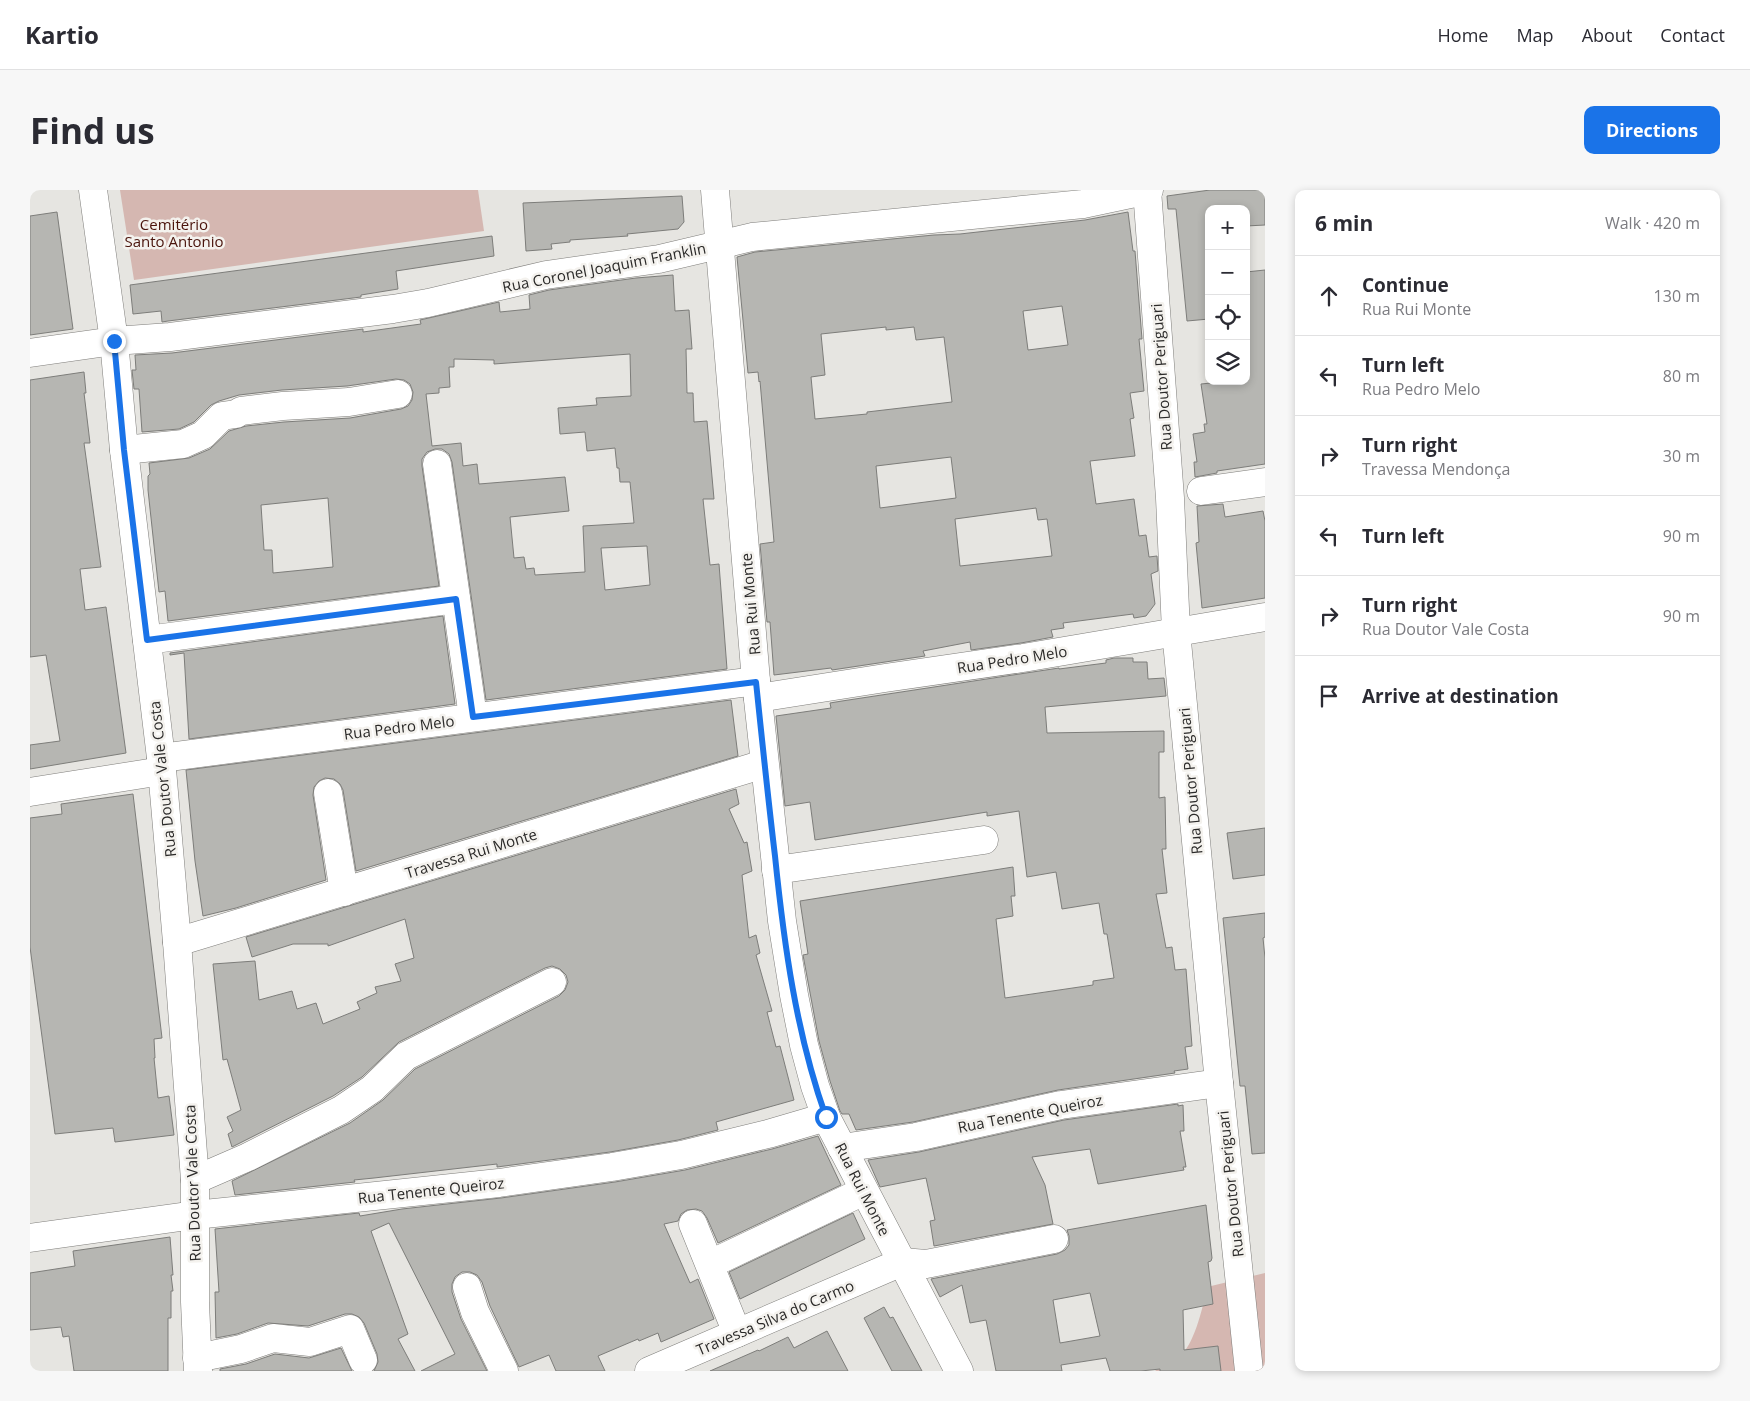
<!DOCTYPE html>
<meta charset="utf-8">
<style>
:root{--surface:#fff;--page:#f7f7f7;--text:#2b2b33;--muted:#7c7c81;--line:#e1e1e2;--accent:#1a73e8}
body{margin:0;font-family:"Open Sans",sans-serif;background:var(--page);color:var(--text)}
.controls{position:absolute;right:15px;top:15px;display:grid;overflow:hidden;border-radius:10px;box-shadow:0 2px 8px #0003}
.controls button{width:45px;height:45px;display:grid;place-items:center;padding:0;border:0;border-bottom:1px solid var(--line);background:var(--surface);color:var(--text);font:25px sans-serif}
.stop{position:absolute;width:15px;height:15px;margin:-11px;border:4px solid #1a73e8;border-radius:50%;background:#fff}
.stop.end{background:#1a73e8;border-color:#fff;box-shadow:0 1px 5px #0008}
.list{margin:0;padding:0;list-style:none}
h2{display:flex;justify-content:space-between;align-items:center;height:65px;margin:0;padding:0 20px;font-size:21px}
h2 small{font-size:16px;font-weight:400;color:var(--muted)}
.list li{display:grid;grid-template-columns:32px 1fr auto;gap:15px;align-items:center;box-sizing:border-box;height:80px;padding:0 20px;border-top:1px solid var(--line)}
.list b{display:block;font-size:19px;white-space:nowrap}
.list p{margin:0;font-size:16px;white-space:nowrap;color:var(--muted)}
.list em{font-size:16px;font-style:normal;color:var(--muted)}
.icon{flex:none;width:28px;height:28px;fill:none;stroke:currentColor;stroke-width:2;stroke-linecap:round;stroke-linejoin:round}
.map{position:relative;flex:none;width:1235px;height:1181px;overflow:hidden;border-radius:10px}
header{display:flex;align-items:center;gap:30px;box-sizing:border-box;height:70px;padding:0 25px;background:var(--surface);border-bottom:1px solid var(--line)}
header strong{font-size:24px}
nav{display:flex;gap:28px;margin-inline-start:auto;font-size:18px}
.intro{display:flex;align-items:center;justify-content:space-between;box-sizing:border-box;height:120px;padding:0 30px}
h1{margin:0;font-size:35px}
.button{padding:12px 22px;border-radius:10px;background:var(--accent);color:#fff;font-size:18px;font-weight:700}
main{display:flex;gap:30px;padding:0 30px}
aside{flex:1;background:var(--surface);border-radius:10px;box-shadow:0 2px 8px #0003}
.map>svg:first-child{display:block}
</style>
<header>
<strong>Kartio</strong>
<nav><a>Home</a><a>Map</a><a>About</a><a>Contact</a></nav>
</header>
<div class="intro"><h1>Find us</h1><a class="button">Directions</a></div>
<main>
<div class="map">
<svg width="1235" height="1181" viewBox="0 0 1235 1181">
<rect width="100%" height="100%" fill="#e6e5e1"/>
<g fill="#d5b7b1">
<path d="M90,0H448L454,41L104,90Z"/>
<path d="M1235,1083V1181H1125C1133,1175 1145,1171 1152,1164C1165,1152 1174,1113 1177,1097Z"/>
</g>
<g fill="#b6b6b2" stroke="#7d7d7a" fill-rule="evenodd">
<path d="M1180,0H1235V35L1216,36V19H1179V129L1157,131L1146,19H1138L1137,6Z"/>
<path d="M652,6L654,32L648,39L597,44L598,46L540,50V52L521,54L522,59L496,61L493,13Z"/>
<path d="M27,22L43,139L0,145V26Z"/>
<path d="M1098,22L1103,61H1105L1112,149H1109L1114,201L1100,203L1104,228L1100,229L1105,266L1060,271L1066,314L1104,309L1109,346L1116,345L1119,367L1127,366L1128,381L1121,384L1125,414L1116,426L1104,428L1103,424L1033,433L1034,438L1021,440L1023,447L991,453L941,460L940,452L893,461L895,466L802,480L801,478L744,485L740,432H737L730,354L744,352L730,191L729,192L728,182L718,183L707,67L725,62L904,45L930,44L1055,30ZM1032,116L1038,155L998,160L993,121ZM856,137V140L884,137L886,150L914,147L922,212L837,222V224L785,229L781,187L795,185L791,144ZM921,267L926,308L850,318L846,276ZM1006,318L1008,330L1017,329L1022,366L930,376L925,329Z"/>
<path d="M462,46L464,66L366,81L368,99L331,105V107L138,131L132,132L131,121L103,124L100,95Z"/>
<path d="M1235,80V274L1187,281V283L1165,287L1164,272H1167L1163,244L1175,242L1174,234H1177L1171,194L1181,193V191H1216V82Z"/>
<path d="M643,85L645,121L659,120L662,159H656L657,203H663L664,232L677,231L684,309H673L680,375L689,374L697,479L456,510L422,272L419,264L412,259H405L397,262L392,269V276L409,396L138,431L135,401L129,402L118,300V286L120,284L119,273L159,268L180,259L199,241L216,236L254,232L320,228L371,219L378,216L382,210L383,202L380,194L374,190L366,189L317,196L252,200L209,205L189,211L181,215L164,232L149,239L112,242L109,199H104L102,180H106L105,165L142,163L333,139V142L391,134L390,130L469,112L470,122L500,119L499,105L519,100L606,88ZM600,164L601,206L566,208L567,215L528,218L530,244L555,242L557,261L585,258L587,278H589L590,292H600L604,333L553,336L555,382L505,385L504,378L496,379L494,367L484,368L480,327L539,321L535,287L449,294L447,274L433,276L431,253L402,256L396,204L409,203V198L420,197L419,177H424V169L464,170V174ZM298,308L303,377L243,383L242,360H234L231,315ZM617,356L620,395L575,400L571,358Z"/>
<path d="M54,182L56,203H54L60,253H54L71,377L50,379L55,420L76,417L96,563L0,579V555L30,551L16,465L0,467V190Z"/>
<path d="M1193,314L1195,327L1233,321L1235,331V408L1172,418L1166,353L1169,352L1167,316Z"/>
<path d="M413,426L425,514L159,549L154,463L140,465V463Z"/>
<path d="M1084,468H1103V472H1117L1118,489L1134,488L1136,506L1015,517L1017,543L1134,541V562H1129V608L1135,607L1136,659H1132L1137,703L1126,704L1136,758L1142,757L1145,780L1156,779L1162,856L1155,857L1158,879L1144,881L1145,883L1028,900L883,932L826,940L819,924H812L810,921L800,891L789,851L773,765L778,764L770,711L983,677L985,706H981L983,726L966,729L975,808L1063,795V791L1084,788L1077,744H1074L1069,713L1032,719L1026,682L997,687L989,621L957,626V622L785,650L780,612L755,616L746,526L801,518L800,513L812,511L1029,478V479L1076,473V470Z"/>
<path d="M701,510L708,566L326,681L313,600L310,594L304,589L295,588L289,591L284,597L283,605L296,690L206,718L173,726L165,671L156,580Z"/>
<path d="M706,599L709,614L699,619L714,653L717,652L722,681L712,685L719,748L726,745L730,763L726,765L742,821L737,822L746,857L750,856L764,910L686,932L688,940L648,950L580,962L467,977V974L344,988L324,990L325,992L205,1005L202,991L320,933L353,910L385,879L529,806L535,800L538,792L536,785L530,779L522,776L515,778L369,852L332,887L303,906L202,957L198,944L203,941L197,927L211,920L197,869L193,870L183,774L225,771L229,810L262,801L267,819L286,813L293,834L330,819L327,812L347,803L345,797L371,791L365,774L384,768L375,729L298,756V754H263L222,767L216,747Z"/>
<path d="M103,604L132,848L124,849L125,868H124L128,908L139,906L144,945L85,952L83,938L25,944L0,757V628L32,624L31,614Z"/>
<path d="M1235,638V685L1203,689L1197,643Z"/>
<path d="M1235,723V747L1233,748L1235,768V963L1222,964L1215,896H1210L1193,728Z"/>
<path d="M1148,914V916L1153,915L1154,941H1150L1156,977H1153L1154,980L1068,994L1060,959L1002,967L1015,995L1023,1034L904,1056L900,1031L905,1030L896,988L850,997L838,970L889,962L1034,930Z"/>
<path d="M788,946L811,995L688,1053L677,1028L672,1021L666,1019L657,1020L651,1024L648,1031L634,1034L660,1093L668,1089L684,1129L631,1152L628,1143L609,1151L608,1149L568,1166L575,1181H526L519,1165L489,1177L460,1116L452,1092L447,1085L440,1082H432L425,1087L422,1094V1102L431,1129L457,1181H391L425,1164L359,1033L341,1041L378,1144L368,1149L385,1181H344L348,1172L347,1164L334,1133L329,1127L322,1124H315L278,1136L238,1133L207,1144L186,1148L185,1102H189L185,1039L329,1023L330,1026L372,1019L471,1008L585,992L655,980L742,959Z"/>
<path d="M1176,1015L1182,1068L1181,1071L1178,1072L1183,1114L1153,1120L1154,1160L1188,1156L1191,1181H1130V1179L1111,1181H1080L1076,1168L1031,1175L1032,1181H966L956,1130L940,1133L932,1095L910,1107L901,1089L1027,1064L1035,1060L1039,1055V1046L1037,1040ZM1060,1103L1070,1146L1030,1153L1023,1110Z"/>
<path d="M823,1023L835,1049L710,1109L699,1082Z"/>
<path d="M140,1047L143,1085H141L143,1101H141V1128H138V1181H44L39,1146L33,1147L31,1137L0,1140V1083L45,1076L43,1061Z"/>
<path d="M854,1117L860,1128L863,1127L892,1181H862L834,1128Z"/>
<path d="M797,1141L818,1181H680L728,1160L729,1161L758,1147L764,1158Z"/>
<path d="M311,1158L322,1181H190V1179L216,1174L245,1164L279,1168Z"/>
</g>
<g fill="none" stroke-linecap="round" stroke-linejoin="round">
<g stroke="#7f7e7b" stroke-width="29">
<g id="minor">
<path d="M63,0L84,151L94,260L131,568L147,752L165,990V1112L168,1181"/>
<path d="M685,0L726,491L752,731L764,805L774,855L785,896L796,927L929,1181"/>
<path d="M1117,0L1140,308L1146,441L1189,893L1219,1181"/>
<path d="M0,163L84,151L140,147L363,119L398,113L516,85L629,69L722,47L1053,14L1119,0"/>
<path d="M94,260L153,254L173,245L192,226L206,224L211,221L253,216L319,212L368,204"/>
<path d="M407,274L443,527"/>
<path d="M1171,301L1235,292"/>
<path d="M117,450L426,409"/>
<path d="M728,508L855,488L993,468L1235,427"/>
<path d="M131,568L726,491"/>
<path d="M0,602L132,581"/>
<path d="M298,603L314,702"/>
<path d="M746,680L954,650"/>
<path d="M147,752L734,574"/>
<path d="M812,958L886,947L1031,915L1189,893"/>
<path d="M165,990L218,967L311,920L342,899L376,866L522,792"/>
<path d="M663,1034L707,1143"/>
<path d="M0,1048L165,1025L469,993L582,977L651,965L738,944L796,927"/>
<path d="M693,1068L834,1001"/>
<path d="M437,1097L445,1122L474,1181"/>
<path d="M167,1168L211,1159L243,1148L280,1152L320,1139L333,1170"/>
<path d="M619,1181L872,1072L896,1074L1024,1049"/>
</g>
</g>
<use href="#minor" stroke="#fff" stroke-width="28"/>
</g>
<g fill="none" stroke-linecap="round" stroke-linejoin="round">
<path stroke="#1a73e8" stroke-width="6" d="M84,151L94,260L117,450L426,409L443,527L726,492C732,550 738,608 745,666C754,754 766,843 796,927"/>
</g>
<g text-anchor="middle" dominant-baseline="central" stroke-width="5" stroke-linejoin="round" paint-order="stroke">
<g font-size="15" fill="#4a140c" stroke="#f4f2ee">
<text x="144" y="34">Cemitério<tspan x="144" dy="17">Santo Antonio</tspan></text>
</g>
<g font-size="15" fill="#2b2a29" stroke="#f4f2ee">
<text transform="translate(574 77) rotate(-11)">Rua Coronel Joaquim Franklin</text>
<text transform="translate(1131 187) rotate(-94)">Rua Doutor Periguari</text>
<text transform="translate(720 414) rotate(-95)">Rua Rui Monte</text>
<text transform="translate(982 469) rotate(-9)">Rua Pedro Melo</text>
<text transform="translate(369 537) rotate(-7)">Rua Pedro Melo</text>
<text transform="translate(132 589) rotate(-96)">Rua Doutor Vale Costa</text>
<text transform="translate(1160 591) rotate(-95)">Rua Doutor Periguari</text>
<text transform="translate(441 663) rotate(-17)">Travessa Rui Monte</text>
<text transform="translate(1000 923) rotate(-11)">Rua Tenente Queiroz</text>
<text transform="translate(162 993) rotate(-92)">Rua Doutor Vale Costa</text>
<text transform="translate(1200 994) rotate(-96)">Rua Doutor Periguari</text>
<text transform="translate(833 999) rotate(63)">Rua Rui Monte</text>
<text transform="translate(401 1000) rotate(-6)">Rua Tenente Queiroz</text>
<text transform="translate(745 1127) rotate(-23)">Travessa Silva do Carmo</text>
</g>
</g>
</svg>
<div class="controls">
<button>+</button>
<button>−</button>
<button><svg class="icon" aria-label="locate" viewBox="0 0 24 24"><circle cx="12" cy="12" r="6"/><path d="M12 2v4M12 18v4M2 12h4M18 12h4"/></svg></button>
<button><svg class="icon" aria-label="layers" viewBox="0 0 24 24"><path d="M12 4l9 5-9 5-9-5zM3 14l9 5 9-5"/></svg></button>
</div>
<div class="stop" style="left:796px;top:927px"></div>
<div class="stop end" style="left:84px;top:151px"></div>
</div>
<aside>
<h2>6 min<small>Walk · 420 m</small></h2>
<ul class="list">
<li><svg class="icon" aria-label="ahead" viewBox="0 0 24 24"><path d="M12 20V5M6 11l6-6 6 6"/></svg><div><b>Continue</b><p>Rua Rui Monte</p></div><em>130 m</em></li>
<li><svg class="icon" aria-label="left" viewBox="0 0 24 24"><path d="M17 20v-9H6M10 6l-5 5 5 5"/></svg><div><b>Turn left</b><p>Rua Pedro Melo</p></div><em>80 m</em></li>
<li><svg class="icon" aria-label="right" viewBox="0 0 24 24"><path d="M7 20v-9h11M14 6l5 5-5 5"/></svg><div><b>Turn right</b><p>Travessa Mendonça</p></div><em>30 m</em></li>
<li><svg class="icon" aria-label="left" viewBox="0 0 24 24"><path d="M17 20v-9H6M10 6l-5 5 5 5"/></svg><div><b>Turn left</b></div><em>90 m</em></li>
<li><svg class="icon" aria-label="right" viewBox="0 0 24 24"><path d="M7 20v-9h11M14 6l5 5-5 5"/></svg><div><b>Turn right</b><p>Rua Doutor Vale Costa</p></div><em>90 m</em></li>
<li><svg class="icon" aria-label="arrive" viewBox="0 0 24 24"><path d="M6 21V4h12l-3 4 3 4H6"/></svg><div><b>Arrive at destination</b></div></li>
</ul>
</aside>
</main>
